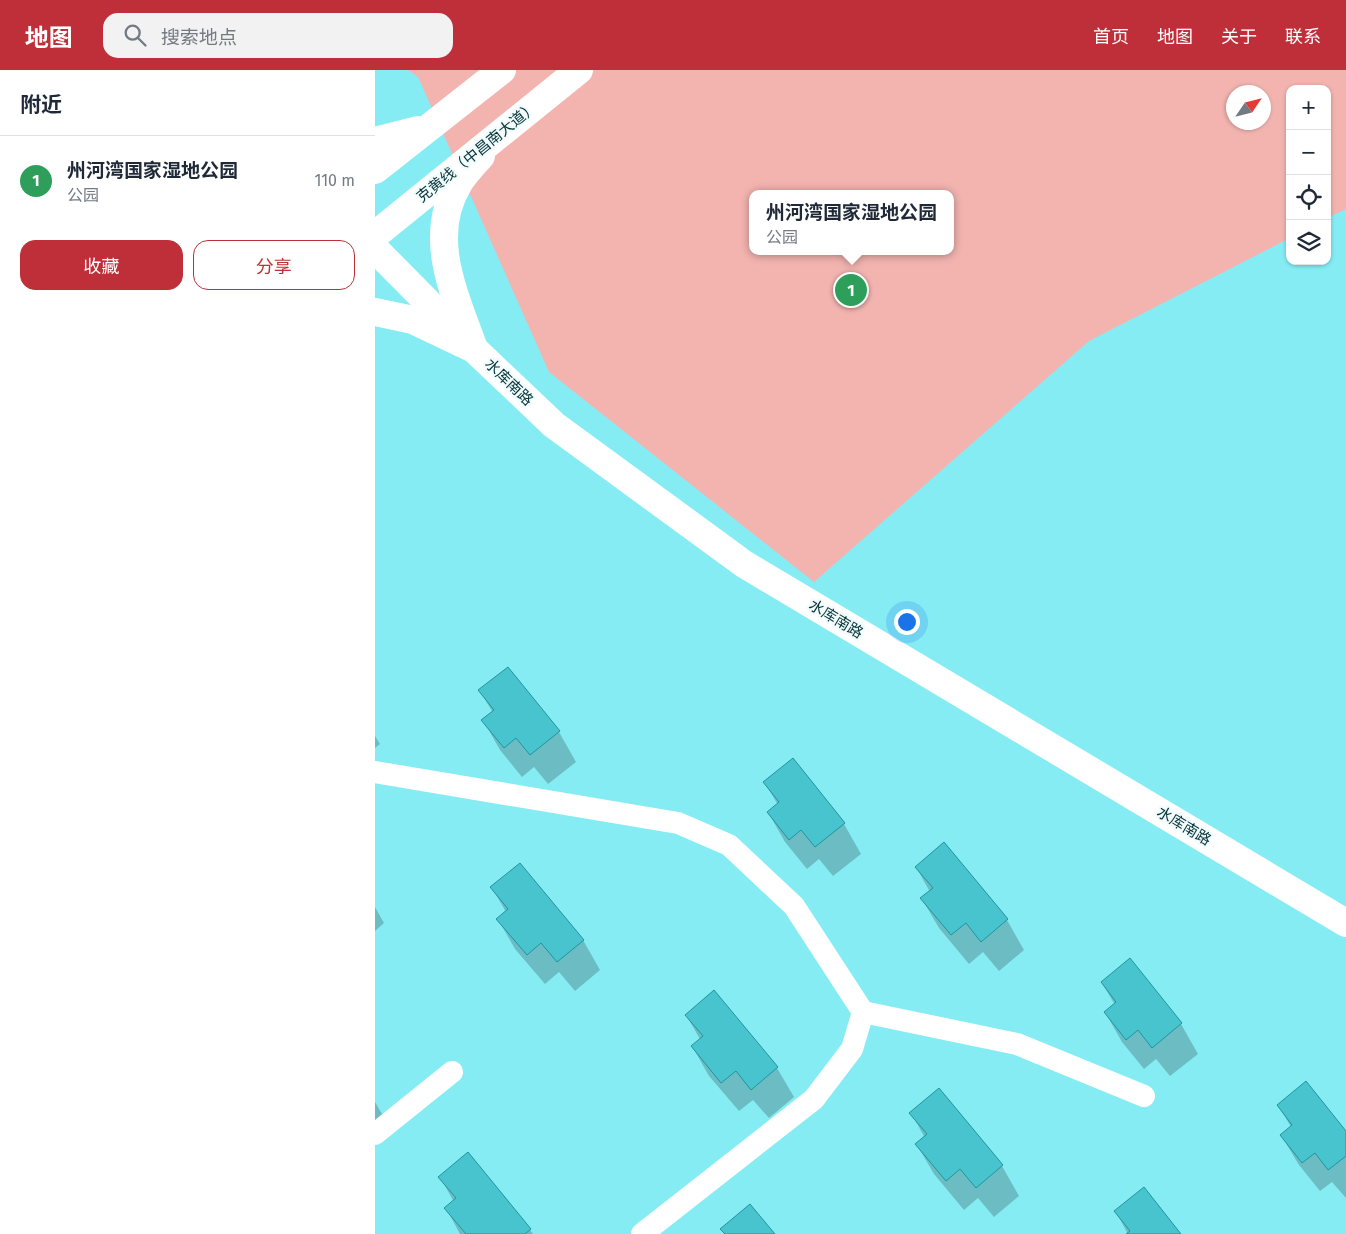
<!DOCTYPE html>
<html lang="zh">
<meta charset="utf-8">
<style>
:root{--surface:#fff;--page:#f2f2f3;--text:#1f2937;--muted:#747a83;--line:#e0e1e3;--accent:#bf2f39}
body{margin:0;font-family:"Fira Sans","Noto Sans SC",sans-serif;background:var(--page);color:var(--text)}
.controls{position:absolute;right:15px;top:15px;display:grid;overflow:hidden;border-radius:10px;box-shadow:0 1px 4px #0004}
.controls button{width:45px;height:45px;display:grid;place-items:center;padding:0;border:0;border-bottom:1px solid var(--line);background:var(--surface);color:var(--text);font:25px sans-serif}
.compass{position:absolute;left:851px;top:15px;width:45px;height:45px;border-radius:50%;background:var(--surface);box-shadow:0 1px 4px #0004;rotate:55deg}
.you{position:absolute;left:531px;top:551px;width:18px;height:18px;margin:-12px;border:4px solid #fff;border-radius:50%;background:#1a73e8;box-shadow:0 0 0 8px #1a73e833}
.badge{display:grid;place-items:center;width:32px;height:32px;border-radius:50%;background:var(--accent);color:#fff;font-size:16px;font-weight:700}
.pin{position:absolute;translate:-50% -50%;border:2px solid #fff;box-shadow:0 1px 5px #0006}
.popup{position:absolute;left:374px;top:120px;width:205px;height:65px;box-sizing:border-box;display:grid;place-content:center;border-radius:10px;background:var(--surface);filter:drop-shadow(0 1px 4px #0005);font-size:16px;white-space:nowrap;color:var(--muted)}
.popup b{font-size:19px;color:var(--text)}
.popup::after{content:'';position:absolute;left:50%;top:100%;margin-left:-10px;border:10px solid transparent;border-top-color:var(--surface)}
.list{margin:0;padding:0;list-style:none}
h2{display:flex;justify-content:space-between;align-items:center;height:65px;margin:0;padding:0 20px;font-size:21px}
h2 small{font-size:16px;font-weight:400;color:var(--muted)}
.list li{display:grid;grid-template-columns:32px 1fr auto;gap:15px;align-items:center;box-sizing:border-box;height:90px;padding:0 20px;border-top:1px solid var(--line)}
.list b{display:block;font-size:19px;white-space:nowrap}
.list p{margin:0;font-size:16px;white-space:nowrap;color:var(--muted)}
.list em{font-size:16px;font-style:normal;color:var(--muted)}
.actions{display:flex;gap:10px;padding:15px 20px}
.actions a{flex:1;padding:11px 0;border:1px solid var(--accent);border-radius:15px;text-align:center;font-size:18px;color:var(--accent)}
.actions .main{background:var(--accent);color:#fff}
.icon{flex:none;width:28px;height:28px;fill:none;stroke:currentColor;stroke-width:2;stroke-linecap:round;stroke-linejoin:round}
.map{position:relative;flex:none;width:971px;height:1164px;overflow:hidden}
header{display:flex;align-items:center;gap:30px;box-sizing:border-box;height:70px;padding:0 25px;background:var(--accent);color:#fff}
header strong{font-size:24px}
nav{display:flex;gap:28px;margin-inline-start:auto;font-size:18px}
.search{width:350px;height:45px;background:var(--page);display:flex;align-items:center;gap:12px;box-sizing:border-box;padding:0 18px;border-radius:15px;color:var(--muted);font-size:19px}
main{display:flex}
aside{flex:1;background:var(--surface)}
.map>svg:first-child{display:block}
</style>
<header>
<strong>地图</strong>
<div class="search"><svg class="icon" aria-label="search" viewBox="0 0 24 24"><circle cx="10" cy="10" r="6"/><path d="M15 15l6 6"/></svg>搜索地点</div>
<nav><a>首页</a><a>地图</a><a>关于</a><a>联系</a></nav>
</header>
<main>
<aside>
<h2>附近<small></small></h2>
<ul class="list">
<li><span class="badge" style="background:#2e9e5b">1</span><div><b>州河湾国家湿地公园</b><p>公园</p></div><em>110 m</em></li>
</ul>
<div class="actions"><a class="main">收藏</a><a>分享</a></div>
</aside>
<div class="map">
<svg width="971" height="1164" viewBox="0 0 971 1164">
<rect width="100%" height="100%" fill="#86ecf4"/>
<path fill="#f3b4b0" fill-rule="evenodd" d="M33,0H971V139L952,148V19H915V168L714,271L439,512L174,302L43,7ZM858,22H888V52H858ZM377,124H575V181H377Z"/>
<g fill="#0003">
<path d="M133,598L184,662L201,692L173,714L159,697L147,707L125,680L108,650L118,643L105,621Z"/>
<path d="M0,666L5,674L0,678Z"/>
<path d="M390,713L469,754L486,784L458,806L444,789L432,799L410,772L393,742L403,735Z"/>
<path d="M569,774L632,850L649,880L624,901L608,882L594,894L564,858L547,829L555,822L541,797Z"/>
<path d="M117,818L208,870L225,900L200,921L184,902L170,914L140,879L123,849L131,842Z"/>
<path d="M0,837L9,853L0,861Z"/>
<path d="M755,890L806,954L823,984L795,1006L781,989L769,999L747,972L730,942L740,935L727,913Z"/>
<path d="M311,945L402,998L419,1027L394,1048L378,1030L364,1041L334,1006L317,976L325,969Z"/>
<path d="M564,1020L627,1096L644,1126L619,1147L603,1128L589,1140L559,1104L542,1075L550,1068L536,1043Z"/>
<path d="M0,1032L17,1061L0,1075Z"/>
<path d="M903,1035L971,1063V1128L957,1112L945,1121L924,1095L906,1065L916,1057Z"/>
<path d="M92,1084L155,1160L158,1164H85L71,1138L79,1132L65,1107Z"/>
<path d="M741,1142L804,1164H753Z"/>
</g>
<g fill="#48c4ce" stroke="#22949c">
<path d="M133,597L185,661L155,685L141,668L129,678L106,650L119,640L103,620Z"/>
<path d="M418,688L470,753L440,777L426,760L414,770L392,742L404,732L388,712Z"/>
<path d="M569,772L633,849L606,872L591,853L576,865L545,828L558,818L540,797Z"/>
<path d="M145,793L209,870L182,892L166,873L152,885L121,849L133,839L115,817Z"/>
<path d="M755,888L807,953L777,978L763,960L751,970L729,942L741,932L726,912Z"/>
<path d="M339,920L403,997L376,1020L361,1001L346,1013L316,976L328,966L310,945Z"/>
<path d="M931,1011L971,1061V1086L953,1100L940,1083L927,1093L905,1065L917,1055L902,1035Z"/>
<path d="M564,1018L628,1095L601,1118L585,1099L571,1111L540,1074L552,1064L534,1043Z"/>
<path d="M93,1082L156,1159L150,1164H91L69,1138L81,1128L63,1107Z"/>
<path d="M769,1117L806,1164H751L755,1161L739,1141Z"/>
<path d="M375,1134L400,1164H350L345,1159Z"/>
</g>
<g fill="none" stroke-linecap="round" stroke-linejoin="round">
<g stroke="#fff" stroke-width="22">
<path d="M0,702L303,753L354,775L419,836L488,942L642,974L769,1026"/>
<path d="M0,1064L77,1002"/>
<path d="M267,1164L439,1029L477,979L488,942"/>
</g>
<g stroke="#fff" stroke-width="28">
<path d="M0,179L99,279L179,355L369,494L971,853"/>
<path d="M97,273C78,221 52,165 84,113C90,103 99,94 106,86"/>
</g>
<g stroke="#fff" stroke-width="28">
<path d="M0,71L43,60"/>
<path d="M0,100L127,0"/>
<path d="M0,165L204,0"/>
<path d="M0,242L38,250L99,279"/>
</g>
</g>
<g text-anchor="middle" dominant-baseline="central" stroke-width="5" stroke-linejoin="round" paint-order="stroke">
<g font-size="15" fill="#033337" stroke="#f3fcfd">
<text transform="translate(102 82) rotate(-39)">克黄线（中昌南大道）</text>
<text transform="translate(134 312) rotate(44)">水库南路</text>
<text transform="translate(461 549) rotate(31)">水库南路</text>
<text transform="translate(809 756) rotate(31)">水库南路</text>
</g>
</g>
</svg>
<div class="controls">
<button>+</button>
<button>−</button>
<button><svg class="icon" aria-label="locate" viewBox="0 0 24 24"><circle cx="12" cy="12" r="6"/><path d="M12 2v4M12 18v4M2 12h4M18 12h4"/></svg></button>
<button><svg class="icon" aria-label="layers" viewBox="0 0 24 24"><path d="M12 4l9 5-9 5-9-5zM3 14l9 5 9-5"/></svg></button>
</div>
<svg class="compass" viewBox="-18 -18 36 36"><path d="M0-13l5 13h-10z" fill="#e53935"/><path d="M0 13l5-13h-10z" fill="#747a83"/></svg>
<div class="you"></div>
<div class="pin badge" style="left:476px;top:220px;background:#2e9e5b">1</div>
<div class="popup"><b>州河湾国家湿地公园</b>公园</div>
</div>
</main>
